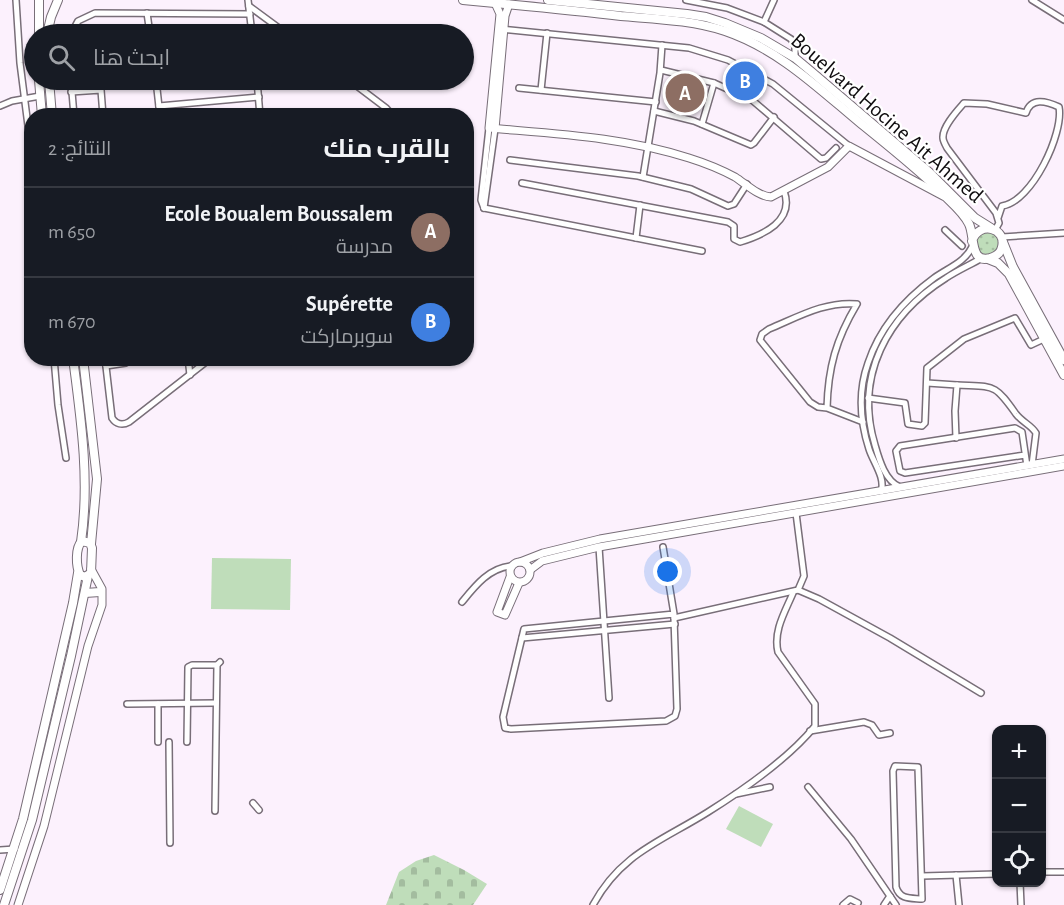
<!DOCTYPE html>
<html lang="ar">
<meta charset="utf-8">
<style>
:root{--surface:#171b24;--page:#20242c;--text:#f1f3f6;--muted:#9ea1a6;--line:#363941;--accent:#347588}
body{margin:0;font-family:"Alegreya Sans",Cairo,sans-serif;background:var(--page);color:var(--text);direction:rtl}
.controls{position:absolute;right:18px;bottom:18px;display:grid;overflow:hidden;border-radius:12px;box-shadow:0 2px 4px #0004}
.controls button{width:54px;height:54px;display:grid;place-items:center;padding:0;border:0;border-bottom:2px solid var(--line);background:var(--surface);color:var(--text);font:30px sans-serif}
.you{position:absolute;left:668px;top:572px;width:21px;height:21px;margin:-15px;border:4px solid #fff;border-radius:50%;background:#1a73e8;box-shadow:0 0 0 9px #1a73e833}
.badge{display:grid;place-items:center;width:39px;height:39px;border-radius:50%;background:var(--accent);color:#fff;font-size:20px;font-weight:700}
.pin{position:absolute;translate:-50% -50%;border:3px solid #fff;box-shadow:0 2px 6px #0006}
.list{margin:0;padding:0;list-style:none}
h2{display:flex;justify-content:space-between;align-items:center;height:78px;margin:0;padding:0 24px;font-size:26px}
h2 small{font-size:20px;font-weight:400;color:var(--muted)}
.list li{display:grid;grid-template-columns:39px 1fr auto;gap:18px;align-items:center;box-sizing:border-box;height:90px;padding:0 24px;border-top:2px solid var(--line)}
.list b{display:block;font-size:22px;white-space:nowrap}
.list p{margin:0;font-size:20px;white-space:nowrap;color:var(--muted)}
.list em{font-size:20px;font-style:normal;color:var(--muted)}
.icon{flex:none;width:33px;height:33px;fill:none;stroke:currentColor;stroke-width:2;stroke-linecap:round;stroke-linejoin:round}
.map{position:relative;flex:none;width:1064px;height:905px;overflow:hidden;direction:ltr}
.search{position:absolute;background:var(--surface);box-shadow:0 2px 4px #0004;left:24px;top:24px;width:450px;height:66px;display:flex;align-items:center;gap:15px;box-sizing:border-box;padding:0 21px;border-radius:33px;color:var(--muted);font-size:22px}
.panel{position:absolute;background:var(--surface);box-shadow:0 2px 4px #0004;left:24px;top:108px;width:450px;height:258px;border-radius:24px;direction:rtl}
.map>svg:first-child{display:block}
</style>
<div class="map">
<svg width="1064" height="905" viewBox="0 0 1064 905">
<defs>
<pattern id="grass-dots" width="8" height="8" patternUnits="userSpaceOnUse" patternTransform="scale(1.5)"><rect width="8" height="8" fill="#bfddba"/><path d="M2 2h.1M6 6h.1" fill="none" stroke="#a3bc9f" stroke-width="1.8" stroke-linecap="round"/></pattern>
<pattern id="cemetery-stones" width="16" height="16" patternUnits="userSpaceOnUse" patternTransform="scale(1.5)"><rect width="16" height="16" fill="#bfddba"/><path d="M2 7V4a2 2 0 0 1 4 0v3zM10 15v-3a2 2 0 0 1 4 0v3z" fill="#a3bc9f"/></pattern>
</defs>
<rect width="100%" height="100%" fill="#fcf1fd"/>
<circle fill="url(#grass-dots)" cx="988" cy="243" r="12"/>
<path fill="url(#cemetery-stones)" d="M434,855L464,870L487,884L473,905H386L399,872L416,861Z"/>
<g fill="#bfddba">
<path d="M212,558L291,559L290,610L211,609Z"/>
<path d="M739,806L773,824L761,847L726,829Z"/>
</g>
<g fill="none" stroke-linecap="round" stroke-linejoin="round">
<g stroke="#786e78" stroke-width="8">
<g id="street">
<path d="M16,0L20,63L32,157"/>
<path d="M248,0L252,34"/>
<path d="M686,0L727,8L764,22L791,39L795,46V58"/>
<path d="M1032,0L1064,20"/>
<path d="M249,6L287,34"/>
<path d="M147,13L150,34"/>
<path d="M764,22L774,0"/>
<path d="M501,29L689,48L728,60L773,84L849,146"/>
<path d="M71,34L78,21L95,13L250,14"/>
<path d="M661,70L714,83L752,100L821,159L826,158L836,148"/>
<path d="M71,80L74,116"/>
<path d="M156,80L160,116"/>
<path d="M257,80L260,116"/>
<path d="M349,80L386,108L393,116"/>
<path d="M519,88L656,102"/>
<path d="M541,90L547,33"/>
<path d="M71,92L101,90L103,116"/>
<path d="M0,106L12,101L40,96"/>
<path d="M159,106L259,97"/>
<path d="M654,111L694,121L751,145L754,143L774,117"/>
<path d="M702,124L714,83"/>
<path d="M510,160L638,176L691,189L728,206L734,204L747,184"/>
<path d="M643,177L660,73L662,45"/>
<path d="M522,183L728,222L734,226V239L740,242C763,235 795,221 784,191"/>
<path d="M484,208L702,251"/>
<path d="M484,208L481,200L489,128"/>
<path d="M484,208L495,129"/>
<path d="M945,230L962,246"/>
<path d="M995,230L999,223L996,213L947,148C946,146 943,141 943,138C942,127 957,111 964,103L987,104L1026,113C1031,97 1046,101 1059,107C1064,133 1032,202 1002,206L998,218"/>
<path d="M1002,237L1064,233"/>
<path d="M636,238L640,205"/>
<path d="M54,358L58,405L66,458"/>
<path d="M105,358L112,418C116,424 122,426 129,422L211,358"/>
<path d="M188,358L190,375"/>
<path d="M106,366L126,363L132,358"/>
<path d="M927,383L957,385L955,411L956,438"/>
<path d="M957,385C995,387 994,383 1016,414C1022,422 1031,425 1036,433L1032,465"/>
<path d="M868,398L905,403L908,424L922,426L925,423L927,368L964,339L1015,318L1031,345L1046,338"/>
<path d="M827,408C828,368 836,339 857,304C825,301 798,317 769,329L762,334L760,340L810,402L818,407L827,408L863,422"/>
<path d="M1025,455L905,473L900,471L896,451L900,446L1015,428L1022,432L1027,466"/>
<path d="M900,487C885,481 879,459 875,445C854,376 887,315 946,278C958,270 970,265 982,258"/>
<path d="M881,492C886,478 873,462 869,449C860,421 858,391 868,363C880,327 904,300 934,278C948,268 965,262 972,247"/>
<path d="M599,547L609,698"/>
<path d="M663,547L674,614V618L677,709L675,716L666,721L511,729L505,728L503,717L524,629L674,614"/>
<path d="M798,590L819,599L890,638L981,693"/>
<path d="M462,602C475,586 489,568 511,566"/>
<path d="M674,618L798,590L804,576L796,513"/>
<path d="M522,638L675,624"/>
<path d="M127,704L216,703"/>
<path d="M158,704V742"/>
<path d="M810,731L864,722L872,725L879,735L890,733"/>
<path d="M169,742L170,843"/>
<path d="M187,742L188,667L192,665H217"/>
<path d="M895,766L918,767L922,899C911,898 900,900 896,887L893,771Z"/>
<path d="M808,787L851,839L896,905"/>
<path d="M736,794L770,787"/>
<path d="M253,803L259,810"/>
<path d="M215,811L217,665L220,662"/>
<path d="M0,850L15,849"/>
<path d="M1042,872H1064"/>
<path d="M956,875L959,905"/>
<path d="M922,876L996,874"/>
<path d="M1020,882L1021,905"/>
<path d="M593,905C621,853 662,841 708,812C743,790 790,757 815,726V704L778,652C773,631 785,612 793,593"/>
<path d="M843,905L850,899L858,903"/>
<path d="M884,905L890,896"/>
</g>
</g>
<g stroke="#786e78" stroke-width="9">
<g id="secondary">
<path d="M495,3L500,14L489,128C557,134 624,137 689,158C705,163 720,169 735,177C746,184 758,196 771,197L828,167L849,146L943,196"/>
<path d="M495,129L505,16L509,4"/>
<circle cx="520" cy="572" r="10"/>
<path d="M520,562L543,553L600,539L1064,459"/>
<path d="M530,570L542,561L599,547L1064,466"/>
<path d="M510,577L497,612L505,615L519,583"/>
<path d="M18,905L44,826L88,646L102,605V589L91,569"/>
</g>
</g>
<g stroke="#786e78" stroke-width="10">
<g id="primary">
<path d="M39,0V34"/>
<path d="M463,0C516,5 569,10 621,16C656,19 692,20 725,31C778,49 817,87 859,122C886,144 914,166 939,190C948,200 963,211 969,224C975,235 969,267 993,257C998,255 1001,252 1002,247C1007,228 979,220 972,241"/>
<path d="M548,0L687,14L706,17L725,23L761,38L795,58L813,73L929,172L975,218L991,228"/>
<path d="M47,34L51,17L58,0"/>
<path d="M39,80L42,116"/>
<path d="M49,80L52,116"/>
<path d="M1003,242L1013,267L1064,360"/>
<path d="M988,259L998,263L1009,274L1064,375"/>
<path d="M73,358C81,419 90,481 81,542"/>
<path d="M83,358L97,479L91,544"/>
<path d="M82,541L90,543L92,548L91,573L85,577L80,575C76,566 75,548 82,541Z"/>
<path d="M85,593L100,592"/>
<path d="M0,890L23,819L73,603L78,573"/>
<path d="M4,905L32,820L71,656L88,576"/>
</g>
</g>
<use href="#street" stroke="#fff" stroke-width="5"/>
<use href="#secondary" stroke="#fff" stroke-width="7"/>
<use href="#primary" stroke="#fff" stroke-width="8"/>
</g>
<g text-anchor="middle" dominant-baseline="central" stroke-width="4.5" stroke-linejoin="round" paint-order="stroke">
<g font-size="22" fill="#0f0c0f" stroke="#fff">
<text transform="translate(887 118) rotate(41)">Bouelvard Hocine Ait Ahmed</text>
</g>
</g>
</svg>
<div class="controls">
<button>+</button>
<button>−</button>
<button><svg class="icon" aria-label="locate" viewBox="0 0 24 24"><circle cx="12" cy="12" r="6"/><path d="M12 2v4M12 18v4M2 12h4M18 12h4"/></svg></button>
</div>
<div class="you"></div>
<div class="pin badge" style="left:685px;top:93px;background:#8d6e63">A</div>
<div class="pin badge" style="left:745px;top:81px;background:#3f7fe0">B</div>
<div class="search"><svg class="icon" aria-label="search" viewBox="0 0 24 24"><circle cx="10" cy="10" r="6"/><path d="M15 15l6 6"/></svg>ابحث هنا</div>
<section class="panel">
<h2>بالقرب منك<small>النتائج: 2</small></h2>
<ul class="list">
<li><span class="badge" style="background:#8d6e63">A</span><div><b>Ecole Boualem Boussalem</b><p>مدرسة</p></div><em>650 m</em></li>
<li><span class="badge" style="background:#3f7fe0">B</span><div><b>Supérette</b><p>سوبرماركت</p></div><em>670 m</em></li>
</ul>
</section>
</div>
